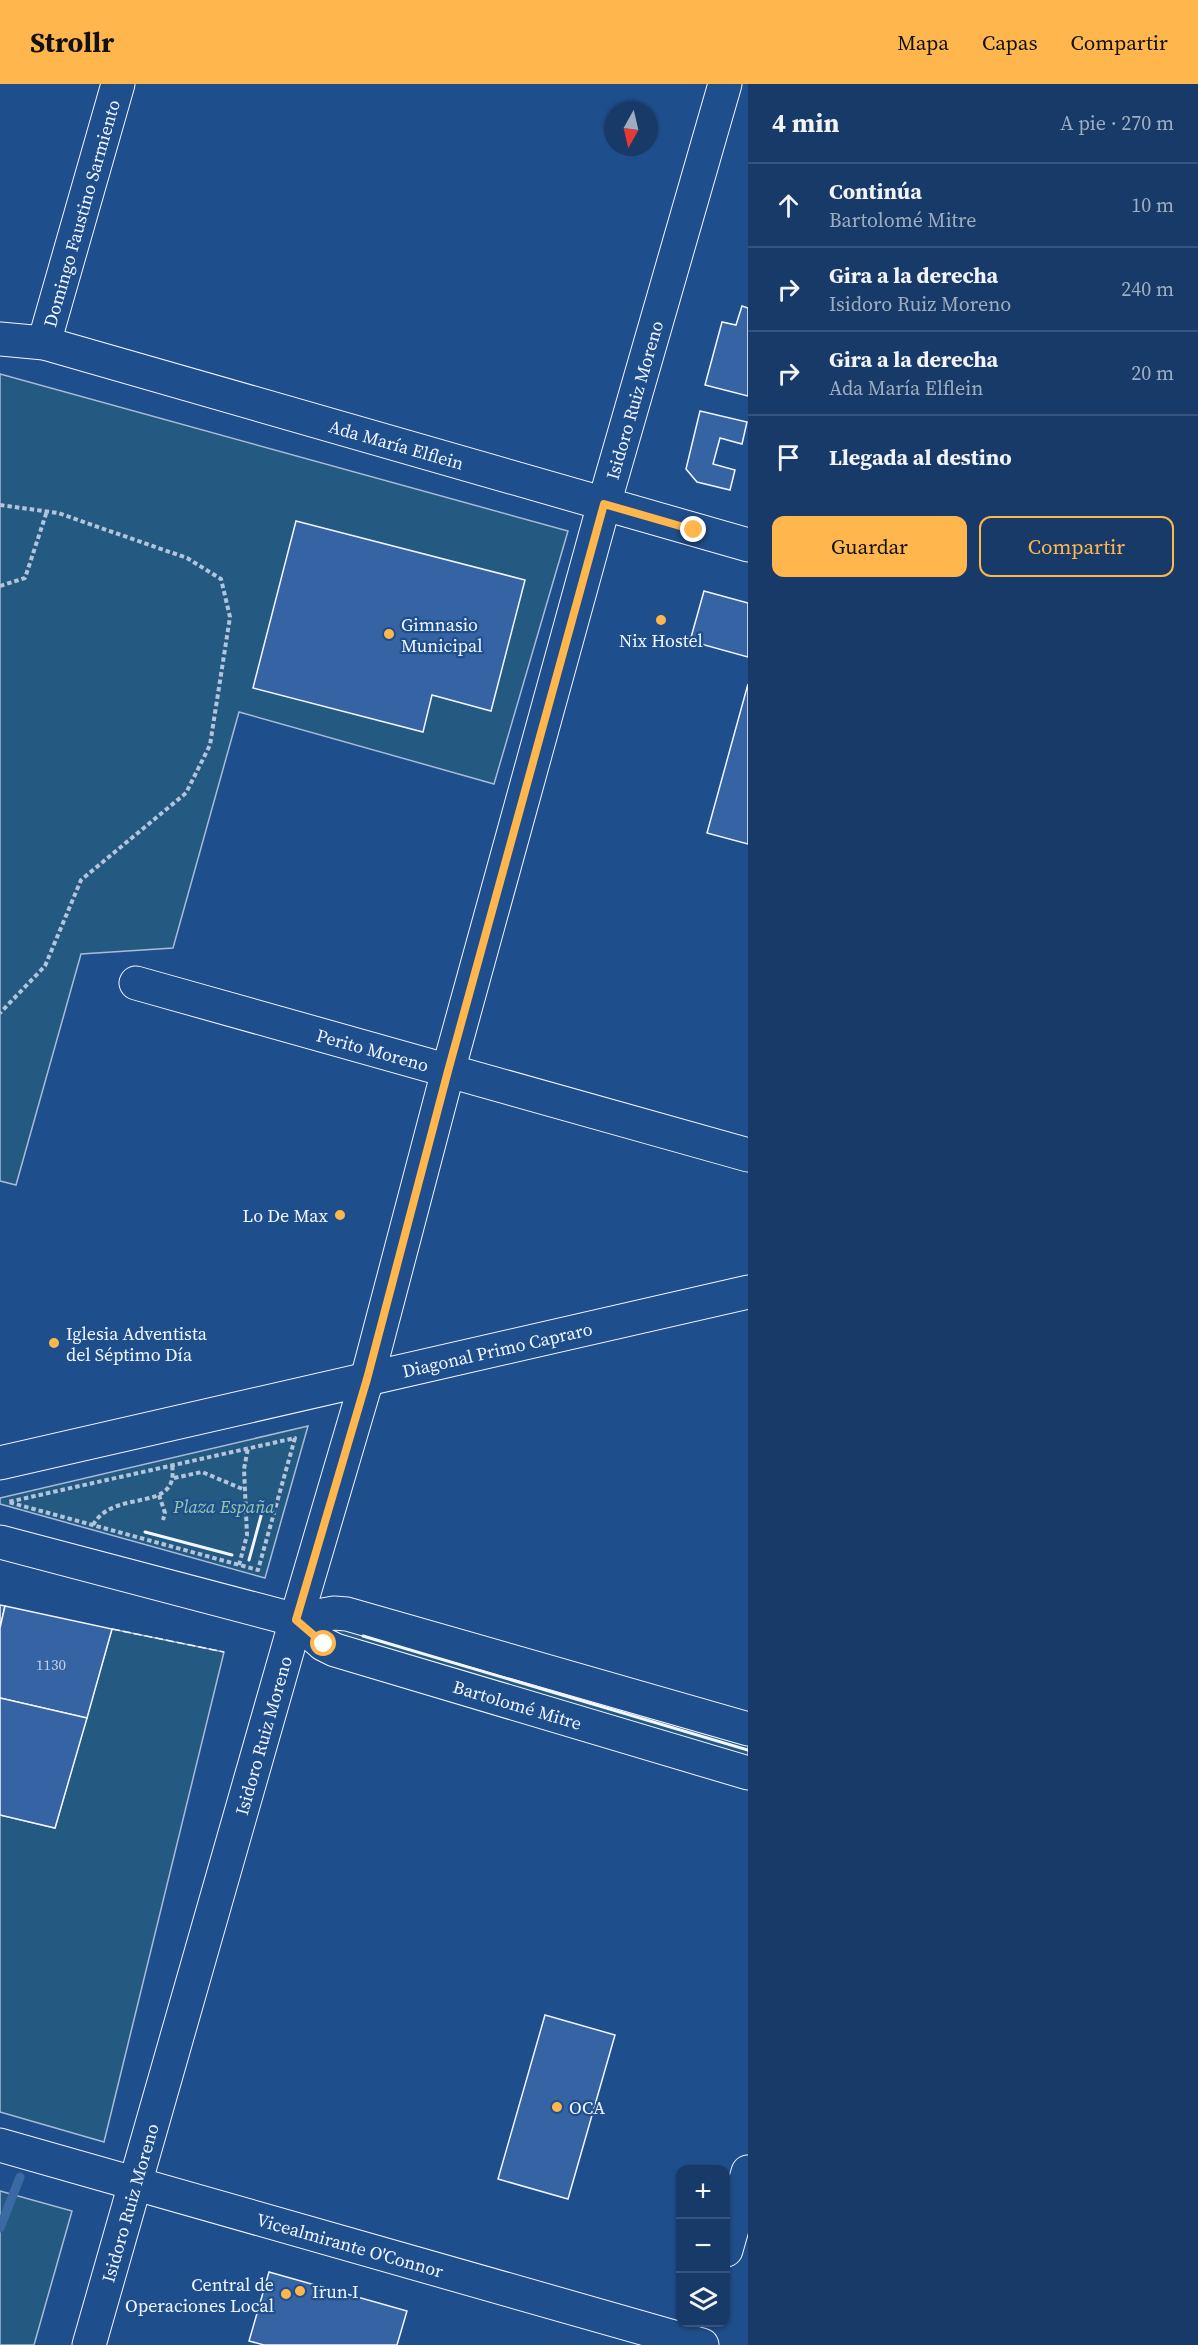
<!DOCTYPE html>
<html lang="es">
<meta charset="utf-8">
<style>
:root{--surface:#173a69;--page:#244571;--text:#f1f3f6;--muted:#9eadc0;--line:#36547d;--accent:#ffb74d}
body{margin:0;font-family:"Source Serif 4",serif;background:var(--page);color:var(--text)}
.controls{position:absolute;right:18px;bottom:18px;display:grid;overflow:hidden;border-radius:12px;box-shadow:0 2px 4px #0004}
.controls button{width:54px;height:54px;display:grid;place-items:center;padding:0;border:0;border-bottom:2px solid var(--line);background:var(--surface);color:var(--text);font:30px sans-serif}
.compass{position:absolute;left:604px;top:18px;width:54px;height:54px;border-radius:50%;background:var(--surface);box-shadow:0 2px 4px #0004;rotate:188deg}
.stop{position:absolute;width:18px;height:18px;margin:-14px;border:4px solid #ffb74d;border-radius:50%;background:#fff}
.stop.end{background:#ffb74d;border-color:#fff;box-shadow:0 2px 6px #0008}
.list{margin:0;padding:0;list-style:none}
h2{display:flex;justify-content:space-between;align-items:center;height:78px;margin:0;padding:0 24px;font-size:26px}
h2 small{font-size:20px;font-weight:400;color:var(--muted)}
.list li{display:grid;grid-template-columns:39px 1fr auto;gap:18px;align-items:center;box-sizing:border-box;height:84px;padding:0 24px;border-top:2px solid var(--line)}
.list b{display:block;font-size:22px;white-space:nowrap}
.list p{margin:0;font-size:20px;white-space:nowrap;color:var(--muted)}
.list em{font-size:20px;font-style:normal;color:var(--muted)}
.actions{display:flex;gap:12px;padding:18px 24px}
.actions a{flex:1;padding:14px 0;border:2px solid var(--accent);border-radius:12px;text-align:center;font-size:21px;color:var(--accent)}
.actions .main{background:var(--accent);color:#111}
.icon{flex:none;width:33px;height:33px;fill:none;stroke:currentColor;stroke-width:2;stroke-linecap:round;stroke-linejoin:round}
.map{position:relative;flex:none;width:748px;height:2261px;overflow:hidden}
header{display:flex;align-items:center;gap:36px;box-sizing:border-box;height:84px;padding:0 30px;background:var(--accent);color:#111}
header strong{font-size:28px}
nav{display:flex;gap:33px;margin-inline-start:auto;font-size:21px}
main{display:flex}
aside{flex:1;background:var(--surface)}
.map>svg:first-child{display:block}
</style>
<header>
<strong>Strollr</strong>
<nav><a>Mapa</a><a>Capas</a><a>Compartir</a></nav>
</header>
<main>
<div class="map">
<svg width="748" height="2261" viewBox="0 0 748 2261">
<rect width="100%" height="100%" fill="#1f4e8c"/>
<g fill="#245a82" stroke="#a8bbd7" stroke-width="1.5">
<path d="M0,290L568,447L494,700L239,628L173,864L81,870L16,1101L0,1097Z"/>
<path d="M308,1342L265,1494L0,1420V1414Z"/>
<path d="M334,1541L748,1658V1675L335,1550L332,1545Z"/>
<path d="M112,1545L224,1568L104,2058L0,2028V1731L55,1744Z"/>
<path d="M0,2107L72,2127L34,2261H0Z"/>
</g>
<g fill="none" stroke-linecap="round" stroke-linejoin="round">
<path stroke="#3b69a3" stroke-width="9" d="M0,2144L20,2093"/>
</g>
<g fill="#3563a3" stroke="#f2f6ff" stroke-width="1.5">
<path d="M742,222L748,224V312L705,301L722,238L736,241Z"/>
<path d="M700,327L747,338L742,360L720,354L713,380L735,386L730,406L697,398L686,385Z"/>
<path d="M296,437L525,496L491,627L432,611L423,648L253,604Z"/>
<path d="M704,507L748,519V573L690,557Z"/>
<path d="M748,600V760L707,749Z"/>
<path d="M0,1521L5,1522L0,1544Z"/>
<path d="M5,1522L112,1545L87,1634L0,1614V1544Z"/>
<path d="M0,1614L87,1634L55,1744L0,1731Z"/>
<path d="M545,1931L615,1951L568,2115L498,2095Z"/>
<path d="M269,2188L407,2227L397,2261H264L249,2257Z"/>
</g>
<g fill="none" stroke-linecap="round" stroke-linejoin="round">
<g stroke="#f2f6ff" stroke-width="35">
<g id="minor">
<path id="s1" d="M0,255L44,259L748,461"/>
<path id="s2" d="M44,259L118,0"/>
<path id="s3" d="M136,899L748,1071"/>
<path d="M0,1458L296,1536L334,1529L347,1530L748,1645"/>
<path id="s4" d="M296,1536L323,1560L335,1566L748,1689"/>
<path id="s5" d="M0,2061L702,2261"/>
<path d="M726,2166L748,2088"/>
<path id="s6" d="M89,2261L296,1536L367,1295L448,987L604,420L725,0"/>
</g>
</g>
<g stroke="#f2f6ff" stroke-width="35">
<g id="major">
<path id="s7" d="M0,1379L748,1208"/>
</g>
</g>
<g stroke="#b3c4dc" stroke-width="4" stroke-dasharray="4.5 3" stroke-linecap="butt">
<path d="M0,421L58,429L187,474L221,495L230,533L210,661L186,709L81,796L45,882L0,929"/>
<path d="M0,502L25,494L47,427"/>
<path d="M295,1354L258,1486L8,1418Z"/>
<path d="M174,1394L202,1388L245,1406"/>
<path d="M159,1411L165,1429L163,1436"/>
<path d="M93,1441C114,1403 180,1431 172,1381"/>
<path d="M239,1481L247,1451L244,1385L248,1364"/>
</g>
<use href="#minor" stroke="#1f4e8c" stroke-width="33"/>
<use href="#major" stroke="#1f4e8c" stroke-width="33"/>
<path stroke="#f2f6ff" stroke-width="1.5" stroke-dasharray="8 3" stroke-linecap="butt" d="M112,1545L224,1568"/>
<g stroke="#f2f6ff" stroke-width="3">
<path d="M145,1448L232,1471"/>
<path d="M249,1476L264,1421"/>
<path d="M363,1552L748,1666"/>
</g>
</g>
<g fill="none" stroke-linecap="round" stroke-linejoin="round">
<path stroke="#ffb74d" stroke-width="8" d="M324,1560L296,1536L367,1295L448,987L604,420L694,446"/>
</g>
<g fill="#ffb74d" stroke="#1f4e8c" stroke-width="2">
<circle cx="661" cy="536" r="6"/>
<circle cx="389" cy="550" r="6"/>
<circle cx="340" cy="1131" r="6"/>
<circle cx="54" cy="1259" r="6"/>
<circle cx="557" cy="2023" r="6"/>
<circle cx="300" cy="2207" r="6"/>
<circle cx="286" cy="2210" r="6"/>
</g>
<g text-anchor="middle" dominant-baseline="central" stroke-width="4.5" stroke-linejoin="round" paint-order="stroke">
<g font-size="15" fill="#c3d1e8">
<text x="51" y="1580">1130</text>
</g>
<g font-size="18" fill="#f2f6ff" stroke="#1f4e8c">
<text stroke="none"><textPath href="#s2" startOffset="135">Domingo Faustino Sarmiento</textPath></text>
<text stroke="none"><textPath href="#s6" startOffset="2020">Isidoro Ruiz Moreno</textPath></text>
<text stroke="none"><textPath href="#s1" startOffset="411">Ada María Elflein</textPath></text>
<text stroke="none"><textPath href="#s3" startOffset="246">Perito Moreno</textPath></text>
<text stroke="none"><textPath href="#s7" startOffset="510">Diagonal Primo Capraro</textPath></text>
<text stroke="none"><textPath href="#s4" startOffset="240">Bartolomé Mitre</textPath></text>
<text stroke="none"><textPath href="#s6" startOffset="634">Isidoro Ruiz Moreno</textPath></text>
<text stroke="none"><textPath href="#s6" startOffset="148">Isidoro Ruiz Moreno</textPath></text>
<text stroke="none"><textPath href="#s5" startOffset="364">Vicealmirante O'Connor</textPath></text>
</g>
<g font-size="18" fill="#f2f6ff" stroke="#1f4e8c" text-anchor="start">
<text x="401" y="540">Gimnasio<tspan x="401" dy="21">Municipal</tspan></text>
<text x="661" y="556" text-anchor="middle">Nix Hostel</text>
<text x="328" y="1131" text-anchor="end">Lo De Max</text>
<text x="66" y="1249">Iglesia Adventista<tspan x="66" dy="21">del Séptimo Día</tspan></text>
<text x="569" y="2023">OCA</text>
<text x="274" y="2200" text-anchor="end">Central de<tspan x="274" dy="21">Operaciones Local</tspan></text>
<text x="312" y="2207">Irun I</text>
</g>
<g font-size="18" font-style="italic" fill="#97c8a6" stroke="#1f4e8c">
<text x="224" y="1422">Plaza España</text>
</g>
</g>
</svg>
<div class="controls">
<button>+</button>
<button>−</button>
<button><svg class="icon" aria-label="layers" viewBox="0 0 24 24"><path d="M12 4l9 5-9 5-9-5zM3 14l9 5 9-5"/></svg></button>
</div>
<svg class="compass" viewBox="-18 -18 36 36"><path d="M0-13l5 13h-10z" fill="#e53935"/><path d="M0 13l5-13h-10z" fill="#9eadc0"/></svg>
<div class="stop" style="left:324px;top:1560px"></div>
<div class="stop end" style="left:694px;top:446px"></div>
</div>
<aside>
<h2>4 min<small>A pie · 270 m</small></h2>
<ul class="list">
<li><svg class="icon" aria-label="ahead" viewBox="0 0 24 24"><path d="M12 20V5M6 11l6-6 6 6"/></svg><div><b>Continúa</b><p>Bartolomé Mitre</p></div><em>10 m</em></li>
<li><svg class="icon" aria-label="right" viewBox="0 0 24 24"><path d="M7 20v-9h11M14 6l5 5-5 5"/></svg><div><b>Gira a la derecha</b><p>Isidoro Ruiz Moreno</p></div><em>240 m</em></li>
<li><svg class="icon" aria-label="right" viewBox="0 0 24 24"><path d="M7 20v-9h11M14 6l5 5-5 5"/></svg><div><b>Gira a la derecha</b><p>Ada María Elflein</p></div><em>20 m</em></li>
<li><svg class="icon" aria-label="arrive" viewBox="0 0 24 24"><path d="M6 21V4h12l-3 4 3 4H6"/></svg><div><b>Llegada al destino</b></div></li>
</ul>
<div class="actions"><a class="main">Guardar</a><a>Compartir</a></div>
</aside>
</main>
